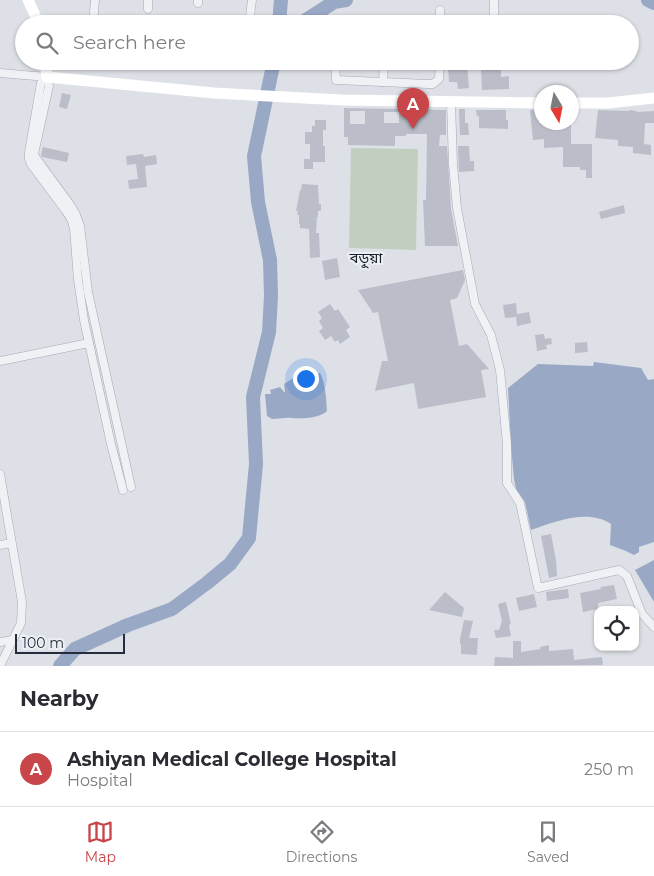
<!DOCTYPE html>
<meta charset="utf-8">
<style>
:root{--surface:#fff;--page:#f7f7f7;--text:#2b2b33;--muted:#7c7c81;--line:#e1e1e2;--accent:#c8454a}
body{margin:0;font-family:Montserrat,"Noto Sans Bengali",sans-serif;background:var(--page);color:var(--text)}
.controls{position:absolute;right:15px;bottom:15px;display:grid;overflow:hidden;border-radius:10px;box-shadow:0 1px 4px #0004}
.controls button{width:45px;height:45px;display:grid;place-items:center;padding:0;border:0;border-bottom:1px solid var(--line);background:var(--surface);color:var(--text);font:25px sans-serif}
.compass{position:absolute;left:534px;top:85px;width:45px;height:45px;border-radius:50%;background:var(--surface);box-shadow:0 1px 4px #0004;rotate:170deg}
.scale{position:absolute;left:15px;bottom:12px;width:110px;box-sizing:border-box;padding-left:5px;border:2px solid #272c3c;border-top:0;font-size:14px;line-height:18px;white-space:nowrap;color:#272c3c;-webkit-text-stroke:4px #eceff4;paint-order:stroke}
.you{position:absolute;left:305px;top:378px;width:18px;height:18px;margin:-12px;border:4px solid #fff;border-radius:50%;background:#1a73e8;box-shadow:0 0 0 8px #1a73e833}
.badge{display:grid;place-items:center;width:32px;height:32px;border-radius:50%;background:var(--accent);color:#fff;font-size:16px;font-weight:700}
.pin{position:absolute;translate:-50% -41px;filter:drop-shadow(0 1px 2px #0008)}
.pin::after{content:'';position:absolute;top:26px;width:18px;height:15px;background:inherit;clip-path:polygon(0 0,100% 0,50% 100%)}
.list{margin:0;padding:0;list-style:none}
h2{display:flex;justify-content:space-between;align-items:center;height:65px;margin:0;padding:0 20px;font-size:21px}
h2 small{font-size:16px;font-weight:400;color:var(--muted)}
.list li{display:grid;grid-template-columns:32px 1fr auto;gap:15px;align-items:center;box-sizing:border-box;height:75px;padding:0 20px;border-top:1px solid var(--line)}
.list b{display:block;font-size:19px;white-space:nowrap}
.list p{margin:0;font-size:16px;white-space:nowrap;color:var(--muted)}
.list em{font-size:16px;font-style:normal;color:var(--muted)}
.icon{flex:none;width:28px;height:28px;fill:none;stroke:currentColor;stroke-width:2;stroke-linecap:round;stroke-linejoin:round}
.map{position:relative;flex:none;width:654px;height:666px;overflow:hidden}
.search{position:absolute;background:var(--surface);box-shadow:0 1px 4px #0004;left:15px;right:15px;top:15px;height:55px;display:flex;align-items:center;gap:12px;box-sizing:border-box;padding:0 18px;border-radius:28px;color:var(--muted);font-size:19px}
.sheet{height:140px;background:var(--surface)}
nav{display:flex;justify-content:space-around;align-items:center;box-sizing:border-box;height:70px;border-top:1px solid var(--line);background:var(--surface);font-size:14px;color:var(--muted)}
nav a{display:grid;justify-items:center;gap:2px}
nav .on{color:var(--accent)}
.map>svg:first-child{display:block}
</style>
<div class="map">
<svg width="654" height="666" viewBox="0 0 654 666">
<rect width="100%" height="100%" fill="#dde0e6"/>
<path fill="#c1d0be" d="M351,148L418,149L416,250L349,248Z"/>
<g fill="#99a9c5">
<path d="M594,362L641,368L648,380L654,379V542L639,547V552L634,555L626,551L610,545L611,524C589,508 553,522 531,530L525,502L516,489L514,479L511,446L508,388L538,364L593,366Z"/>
<path d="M320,373C326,384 326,399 327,411C320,418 302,419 292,418C286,417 278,419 272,419L267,416L265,394H271L270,390L280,387L284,392H285L284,384L295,377L297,382L300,383L301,379L304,381V377Z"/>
<path d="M654,560V602L635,570Z"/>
</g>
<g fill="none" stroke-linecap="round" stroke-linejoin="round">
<g stroke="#99a9c5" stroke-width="14">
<path d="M648,0L654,3"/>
<path d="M279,24L281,0"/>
<path d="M303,24V22L334,2L346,0"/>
<path d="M60,666L75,649L128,625L172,609L207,583L230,564L249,538L256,464L253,397L269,332L271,296L270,260L258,202L254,156L274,61"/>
</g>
</g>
<g fill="#bbbec9" fill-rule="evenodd">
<path d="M467,66L469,88L458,89L457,82H449L448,67Z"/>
<path d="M501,69V77L509,76V89L482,90L481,70Z"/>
<path d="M62,93L71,95L67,109L59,107Z"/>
<path d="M344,108L446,110V135H440L439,146H447L451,209L458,246H425L423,200H426L427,134H406V136H395V146L348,145V137H344ZM350,111H365V124H350ZM384,112H399V123H384Z"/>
<path d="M459,109H465V123H468L469,135H460Z"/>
<path d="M476,110H506V120H508V129L479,128V116H477Z"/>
<path d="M530,110H538L539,123L571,122V144H592V178H586V170H580V167H563V147L544,148V139L533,140Z"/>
<path d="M598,110L629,111V110L637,111V112L654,111V123H645L644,144L651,145V155L633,153V147L618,146V140L595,138Z"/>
<path d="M315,120H326V130H323V146H325V162H313V169H304V159H310V144H305V132H312V126H315Z"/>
<path d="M458,146H469L470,161H474V171L459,172Z"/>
<path d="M43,147L69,153L67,162L42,157L41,155Z"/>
<path d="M143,154L144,157L156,155L157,164L145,166L147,187L129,189L128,180L138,179L136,164L127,165L126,156Z"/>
<path d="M302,184L318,185L319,204H321V211H318V217H317L316,233H319L320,257L310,258L309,229L300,228V224H299V215H297L298,211H296L300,190H301Z"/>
<path d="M624,205L625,213L601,219L599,212Z"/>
<path d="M337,258L340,277L325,280L322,261Z"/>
<path d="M463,270L465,280L457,298L450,300L459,346L467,344L489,369L481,370L486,397L418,409L414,383L375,391L382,361H388L378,312L373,313L358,290Z"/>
<path d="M516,303L517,314L529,312L531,323L517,326L516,317L505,318L503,305Z"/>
<path d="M330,304L335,311L338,309L350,327L346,330L350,337L340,344L338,340L335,342L331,336L325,340L319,331L323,328L319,321L322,318L318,312Z"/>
<path d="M544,334L545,339L551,338L552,344L546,345L547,349L537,351L535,335Z"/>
<path d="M587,342L588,352L575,353V343Z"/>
<path d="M551,534L556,560L557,576L549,578L541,536Z"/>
<path d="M614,585L617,599L598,603V609L583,612L580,593L601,589L600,587Z"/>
<path d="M568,589L569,598L547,601L546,592Z"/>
<path d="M445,592L464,608L462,617L429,610Z"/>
<path d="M534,594L537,607L519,611L516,598Z"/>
<path d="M506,602L511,624L509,625L511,636L496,638L494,630H499L502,621L498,604Z"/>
<path d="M464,620L473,621L469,638H478L477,655L461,654V644H460V639Z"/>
<path d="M513,641H521V652L540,649V647L549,645V651L573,649L574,660L602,657L603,665L494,666L495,657L513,658Z"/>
</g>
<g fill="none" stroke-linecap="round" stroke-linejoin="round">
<g stroke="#a6aab3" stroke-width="9">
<g id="street">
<path d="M198,3V0"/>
<path d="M148,9V0"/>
<path d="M93,24L95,0"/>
<path d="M249,24L252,0"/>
<path d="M440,24V10"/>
<path d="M494,24V0"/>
<path d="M335,61L336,80L428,84H433L439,79L440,61"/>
<path d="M0,73L47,77"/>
<path d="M47,77L41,83L29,152V159L31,164L66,211L71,219L74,228L78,280L84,320L111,444L123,490"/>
<path d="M47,77L49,86L34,154L36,158L71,206L76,215L80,226L88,292L131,487"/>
<path d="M383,82L384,61"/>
<path d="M451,102L453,165L457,208L475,304L491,335L500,370L507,444V483L520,503L538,588L619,570L627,576L642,614L654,627"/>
<path d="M0,361L89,343"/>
<path d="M0,474L22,602L21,623L0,666"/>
<path d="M0,545L11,543"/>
<path d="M0,642L13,640"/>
</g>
</g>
<use href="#street" stroke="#eff1f5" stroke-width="8"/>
<g stroke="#fff" stroke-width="11">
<path d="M28,0L39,24"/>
<path d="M45,61L47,77L214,93L304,98L343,100L542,103"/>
<path d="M572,103H608L654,98"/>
</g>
</g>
<g text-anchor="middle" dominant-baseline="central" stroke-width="4" stroke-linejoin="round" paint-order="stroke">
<g font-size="15" fill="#1a1e2d" stroke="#eceff4">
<text x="366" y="257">বড়ুয়া</text>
</g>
</g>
</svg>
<div class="controls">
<button><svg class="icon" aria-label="locate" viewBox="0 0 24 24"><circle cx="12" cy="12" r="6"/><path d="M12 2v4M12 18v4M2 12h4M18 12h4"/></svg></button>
</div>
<svg class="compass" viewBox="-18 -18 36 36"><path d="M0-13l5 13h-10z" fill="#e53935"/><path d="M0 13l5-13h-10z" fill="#7c7c81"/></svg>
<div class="scale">100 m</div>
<div class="you"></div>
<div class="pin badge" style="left:413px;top:129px">A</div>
<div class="search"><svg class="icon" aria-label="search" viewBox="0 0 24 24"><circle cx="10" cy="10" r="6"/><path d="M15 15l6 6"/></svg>Search here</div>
</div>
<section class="sheet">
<h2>Nearby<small></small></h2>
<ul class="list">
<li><span class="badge">A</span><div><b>Ashiyan Medical College Hospital</b><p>Hospital</p></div><em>250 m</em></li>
</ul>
</section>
<nav>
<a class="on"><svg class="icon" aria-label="map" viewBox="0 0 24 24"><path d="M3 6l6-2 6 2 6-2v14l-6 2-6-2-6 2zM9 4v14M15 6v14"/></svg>Map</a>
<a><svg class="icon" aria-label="directions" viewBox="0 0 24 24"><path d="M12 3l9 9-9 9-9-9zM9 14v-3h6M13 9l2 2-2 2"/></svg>Directions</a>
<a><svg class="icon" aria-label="saved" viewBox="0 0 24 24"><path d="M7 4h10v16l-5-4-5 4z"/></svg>Saved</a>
</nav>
